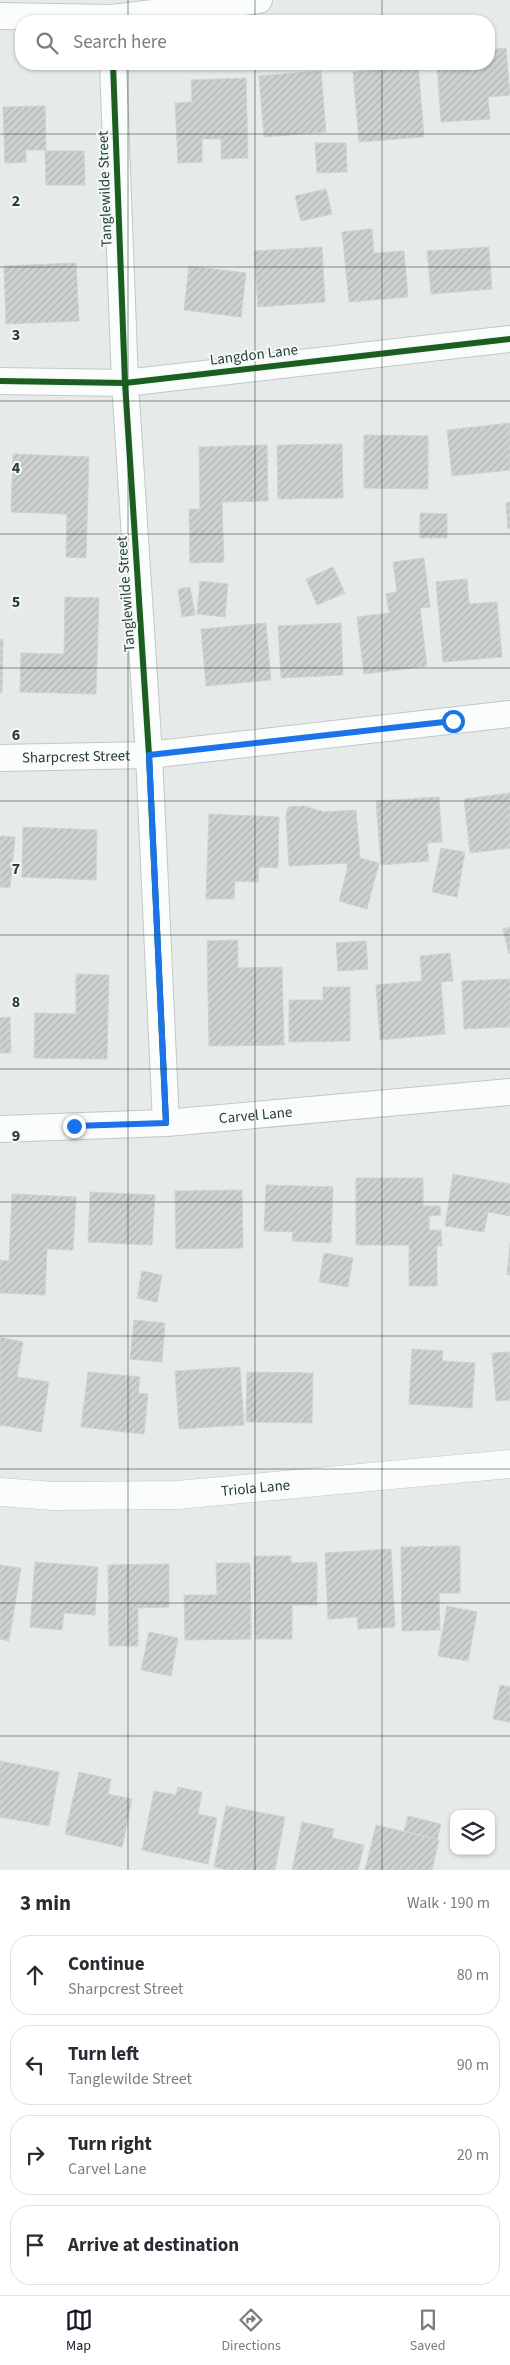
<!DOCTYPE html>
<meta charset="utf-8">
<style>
:root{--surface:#fff;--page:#f2f2f3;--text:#2b2b33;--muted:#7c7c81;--line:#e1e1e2;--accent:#111827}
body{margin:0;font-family:"Source Sans 3",sans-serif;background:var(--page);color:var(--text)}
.controls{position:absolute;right:15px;bottom:15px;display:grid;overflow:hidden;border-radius:10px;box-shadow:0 1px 4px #0004}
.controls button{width:45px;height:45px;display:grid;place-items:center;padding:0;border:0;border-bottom:1px solid var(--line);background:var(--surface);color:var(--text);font:25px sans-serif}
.stop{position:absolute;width:15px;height:15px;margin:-11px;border:4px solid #1a73e8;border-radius:50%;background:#fff}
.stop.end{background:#1a73e8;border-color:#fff;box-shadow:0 1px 5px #0008}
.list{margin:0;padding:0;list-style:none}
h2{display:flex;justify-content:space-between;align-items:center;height:65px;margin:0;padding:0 20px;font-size:21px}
h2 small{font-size:16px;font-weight:400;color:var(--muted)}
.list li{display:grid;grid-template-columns:32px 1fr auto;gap:15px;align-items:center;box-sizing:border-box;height:80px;margin:0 10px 10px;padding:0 10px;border:1px solid var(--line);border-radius:20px}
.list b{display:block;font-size:19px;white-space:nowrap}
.list p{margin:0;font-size:16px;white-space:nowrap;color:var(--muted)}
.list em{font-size:16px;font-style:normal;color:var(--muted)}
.icon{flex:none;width:28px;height:28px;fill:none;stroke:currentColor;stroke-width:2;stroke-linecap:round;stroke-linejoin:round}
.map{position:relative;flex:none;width:510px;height:1870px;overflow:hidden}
.search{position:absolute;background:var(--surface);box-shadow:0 1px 4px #0004;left:15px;right:15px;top:15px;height:55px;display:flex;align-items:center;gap:12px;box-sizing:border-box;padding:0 18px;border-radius:20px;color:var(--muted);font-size:19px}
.sheet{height:425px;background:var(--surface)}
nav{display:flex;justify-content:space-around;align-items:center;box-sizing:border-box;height:70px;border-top:1px solid var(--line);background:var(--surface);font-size:14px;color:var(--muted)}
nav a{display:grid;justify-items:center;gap:2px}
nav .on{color:var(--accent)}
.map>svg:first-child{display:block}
</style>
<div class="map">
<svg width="510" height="1870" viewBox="0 0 510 1870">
<defs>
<pattern id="building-hatch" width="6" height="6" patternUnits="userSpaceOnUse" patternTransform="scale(1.25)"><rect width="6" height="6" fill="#cdd2d0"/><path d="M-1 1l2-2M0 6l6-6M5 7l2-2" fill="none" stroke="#b0b5b3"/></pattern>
</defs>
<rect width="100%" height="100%" fill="#e6ebe9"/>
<g fill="url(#building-hatch)" stroke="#ced4d2">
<path d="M506,48L510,95L488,97L490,119L441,122L437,64H489V50Z"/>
<path d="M388,64H418L424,137L359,142L353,72L388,69Z"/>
<path d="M321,71L326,132L264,137L259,76Z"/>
<path d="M246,78L248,158L221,159V139H202V162L178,163L175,103L192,102L191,80Z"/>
<path d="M45,106L46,151H84L85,185H46L45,150H26V162L5,163L3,107Z"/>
<path d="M315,143H346L347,172L317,173Z"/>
<path d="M326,189L332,214L301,221L295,196Z"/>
<path d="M372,229L374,253L404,251L408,297L349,302L342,232Z"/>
<path d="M322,247L325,302L258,307L254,251Z"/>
<path d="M489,247L492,289L431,294L427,251Z"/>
<path d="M76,263L79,321L6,324L4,266Z"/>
<path d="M189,266L246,273L241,317L184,310Z"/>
<path d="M510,423V470L452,476L447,430Z"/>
<path d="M364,435L428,436V489L364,488Z"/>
<path d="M342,444L343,498L278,499L277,445Z"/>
<path d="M267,445L268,501L222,502L224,562L190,563L189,509H200L199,447Z"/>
<path d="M13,454L89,457L86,558L66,557L67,514L11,512Z"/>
<path d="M510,502V528L508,529L506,503Z"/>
<path d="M420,513L447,514V538H420Z"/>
<path d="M424,558L430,607L420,608L427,666L364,674L357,617L389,613L386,594L397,592L393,562Z"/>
<path d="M333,567L345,593L317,605L306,579Z"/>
<path d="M467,579L469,604L497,602L502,657L443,662L436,582Z"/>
<path d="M200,581L228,584L225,617L197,614Z"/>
<path d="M190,587L195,615L182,617L178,589Z"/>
<path d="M65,597L99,598L96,694L20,692L21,653L64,654Z"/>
<path d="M266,623L271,680L206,686L201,629Z"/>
<path d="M341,623L343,675L281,678L278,626Z"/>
<path d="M0,639H3L2,693H0Z"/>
<path d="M510,793V848L470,853L464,799Z"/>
<path d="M439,797L442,842L427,843L429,861L381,865L376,801Z"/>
<path d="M304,806L324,812L356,810L360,858L379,863L367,909L339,901L347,870V863L289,866L286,816L288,807Z"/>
<path d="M209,814L279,817L278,868L259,867L258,882L235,881L234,899H206Z"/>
<path d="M23,827L97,830L96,880L22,877Z"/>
<path d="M0,836L15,837L10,888L0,887Z"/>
<path d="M441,848L465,852L457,897L432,892Z"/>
<path d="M510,927V953L509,954L503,929Z"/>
<path d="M238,940V968L282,967L284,1045L209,1046L207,941Z"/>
<path d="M366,941L368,969L338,971L336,943Z"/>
<path d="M450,953L453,981L441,982L445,1034L380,1040L376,985L422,981L420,956Z"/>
<path d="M76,974L109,975L107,1059L34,1058L35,1013L76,1014Z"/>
<path d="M510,979V1027L464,1029L462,981Z"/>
<path d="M323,987H350V1041L289,1042V1000H323Z"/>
<path d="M10,1017L11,1053H0V1018Z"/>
<path d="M453,1174L510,1184V1216L488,1212L484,1232L445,1226Z"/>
<path d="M356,1178H423V1206H440L441,1215L429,1216V1230H441L442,1246H437V1286H409V1245H356Z"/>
<path d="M266,1185L333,1187L331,1243L292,1241L293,1232L264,1231Z"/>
<path d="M242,1190L243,1248L176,1249L175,1191Z"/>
<path d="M90,1192L155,1195L152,1245L88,1242Z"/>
<path d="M12,1194L76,1197L73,1250L47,1249L45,1295L0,1293V1260L9,1261Z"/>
<path d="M510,1243V1275L507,1274Z"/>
<path d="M324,1253L353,1258L348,1287L319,1282Z"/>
<path d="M142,1271L162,1275L157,1302L137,1298Z"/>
<path d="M134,1320L165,1323L162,1362L130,1359Z"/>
<path d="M0,1337L23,1342L17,1377L49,1382L41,1432L0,1425Z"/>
<path d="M412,1349L443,1351L442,1361L475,1363L472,1408L409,1404Z"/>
<path d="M510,1352V1400L496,1401L492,1353Z"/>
<path d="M240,1367L244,1425L179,1429L175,1371Z"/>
<path d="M88,1372L140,1377L138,1393L148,1394L144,1434L81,1427Z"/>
<path d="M247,1372L313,1373L312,1423L246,1422Z"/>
<path d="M460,1546V1593H439L440,1630L402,1631L401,1547Z"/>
<path d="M391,1549L395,1627L358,1629L357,1617L328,1619L325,1553Z"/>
<path d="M254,1556H291V1563L317,1562V1605H292V1639H255Z"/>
<path d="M35,1562L98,1567L95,1615L64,1613L62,1630L30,1627Z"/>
<path d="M216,1563H250L251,1639L185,1640L184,1595H217Z"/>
<path d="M169,1564V1607L138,1608V1646H109L108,1565Z"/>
<path d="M0,1565L21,1568L9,1641L0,1639Z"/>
<path d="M447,1606L477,1612L468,1661L438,1656Z"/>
<path d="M149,1632L178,1638L171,1676L141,1670Z"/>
<path d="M500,1685L510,1687V1722L493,1719Z"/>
<path d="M0,1761L59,1772L49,1826L0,1817Z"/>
<path d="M79,1772L111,1779L108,1794L132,1799L122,1847L65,1834Z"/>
<path d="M178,1787L202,1792L198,1814L217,1818L208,1864L142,1850L154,1791L176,1795Z"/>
<path d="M226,1806L285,1817L275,1870H227L214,1867Z"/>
<path d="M408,1816L441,1824L437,1839L404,1831Z"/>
<path d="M302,1822L334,1829L332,1838L364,1845L358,1870H292Z"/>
<path d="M376,1825L439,1840L432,1870H365Z"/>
</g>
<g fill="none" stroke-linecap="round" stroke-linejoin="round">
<g stroke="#c3c8c6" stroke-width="28">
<g id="street">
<path d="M0,16L112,18L259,0"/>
<path d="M113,64L125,383L149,755L166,1123"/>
<path d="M0,381L125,383L510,339"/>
<path id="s1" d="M0,758L149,755L510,714"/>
<path id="s2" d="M0,1129L166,1123L510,1092"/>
</g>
</g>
<g stroke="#c1c8c6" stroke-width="29">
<g id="secondary">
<path id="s3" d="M0,1492L53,1496L178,1495L510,1464"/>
</g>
</g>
<use href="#street" stroke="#fbfcfc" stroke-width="26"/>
<use href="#secondary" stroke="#fbfcfc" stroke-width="28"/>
<g stroke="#f4f9f7" stroke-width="9">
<g id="cycleway">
<path d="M113,64L125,383L149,755L166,1123"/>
<path d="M0,381L125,383L510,339"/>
</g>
</g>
<use href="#cycleway" stroke="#1b5e20" stroke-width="6"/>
</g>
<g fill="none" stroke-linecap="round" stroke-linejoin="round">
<path stroke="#1a73e8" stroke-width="6" d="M74,1126L166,1123L149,755L453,721"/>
</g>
<path fill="none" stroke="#243e3a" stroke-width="1" stroke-opacity="0.55" d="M128,0V21M255,0V21M382,0V21M128,64V1870M255,64V1870M382,64V1870M0,134H510M0,267H510M0,401H510M0,534H510M0,668H510M0,801H510M0,935H510M0,1069H510M0,1202H510M0,1336H510M0,1469H510M0,1603H510M0,1736H510"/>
<g text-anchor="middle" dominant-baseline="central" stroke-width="4" stroke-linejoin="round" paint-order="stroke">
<g font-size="15" fill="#243e3a" stroke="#f4f9f7">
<text transform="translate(105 189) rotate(-92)">Tanglewilde Street</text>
<text transform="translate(254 355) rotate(-7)">Langdon Lane</text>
<text transform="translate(126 594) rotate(-94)">Tanglewilde Street</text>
<text stroke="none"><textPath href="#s1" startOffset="76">Sharpcrest Street</textPath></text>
<text stroke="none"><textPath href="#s2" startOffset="256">Carvel Lane</textPath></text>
<text stroke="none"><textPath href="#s3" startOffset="256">Triola Lane</textPath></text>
</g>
</g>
<g font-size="16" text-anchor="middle" font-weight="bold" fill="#243e3a" stroke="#f4f9f7" stroke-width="4" stroke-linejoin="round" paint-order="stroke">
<text x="16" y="206">2</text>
<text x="16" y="340">3</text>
<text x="16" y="473">4</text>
<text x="16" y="607">5</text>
<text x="16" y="740">6</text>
<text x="16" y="874">7</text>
<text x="16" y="1007">8</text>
<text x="16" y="1141">9</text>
</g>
</svg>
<div class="controls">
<button><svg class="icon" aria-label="layers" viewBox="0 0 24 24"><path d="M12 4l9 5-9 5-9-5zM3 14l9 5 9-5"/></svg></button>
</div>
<div class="stop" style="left:453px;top:721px"></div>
<div class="stop end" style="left:74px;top:1126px"></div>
<div class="search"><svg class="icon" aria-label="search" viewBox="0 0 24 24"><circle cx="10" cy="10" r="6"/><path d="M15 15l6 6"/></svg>Search here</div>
</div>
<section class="sheet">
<h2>3 min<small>Walk · 190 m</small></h2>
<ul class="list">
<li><svg class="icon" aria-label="ahead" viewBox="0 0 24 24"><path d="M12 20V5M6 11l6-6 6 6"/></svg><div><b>Continue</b><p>Sharpcrest Street</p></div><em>80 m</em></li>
<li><svg class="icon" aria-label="left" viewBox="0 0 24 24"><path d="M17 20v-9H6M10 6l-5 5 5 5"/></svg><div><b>Turn left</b><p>Tanglewilde Street</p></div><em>90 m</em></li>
<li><svg class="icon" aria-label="right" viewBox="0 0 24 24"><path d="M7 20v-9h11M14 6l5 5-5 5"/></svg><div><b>Turn right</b><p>Carvel Lane</p></div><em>20 m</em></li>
<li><svg class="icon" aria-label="arrive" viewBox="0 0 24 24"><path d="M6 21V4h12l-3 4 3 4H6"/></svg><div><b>Arrive at destination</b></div></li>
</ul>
</section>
<nav>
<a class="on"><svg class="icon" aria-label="map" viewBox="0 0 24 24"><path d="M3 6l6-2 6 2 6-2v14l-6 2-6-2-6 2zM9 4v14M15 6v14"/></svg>Map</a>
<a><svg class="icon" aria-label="directions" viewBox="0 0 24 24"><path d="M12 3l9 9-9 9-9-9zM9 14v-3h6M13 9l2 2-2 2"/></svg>Directions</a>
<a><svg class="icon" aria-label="saved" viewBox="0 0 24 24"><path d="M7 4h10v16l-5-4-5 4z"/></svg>Saved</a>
</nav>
